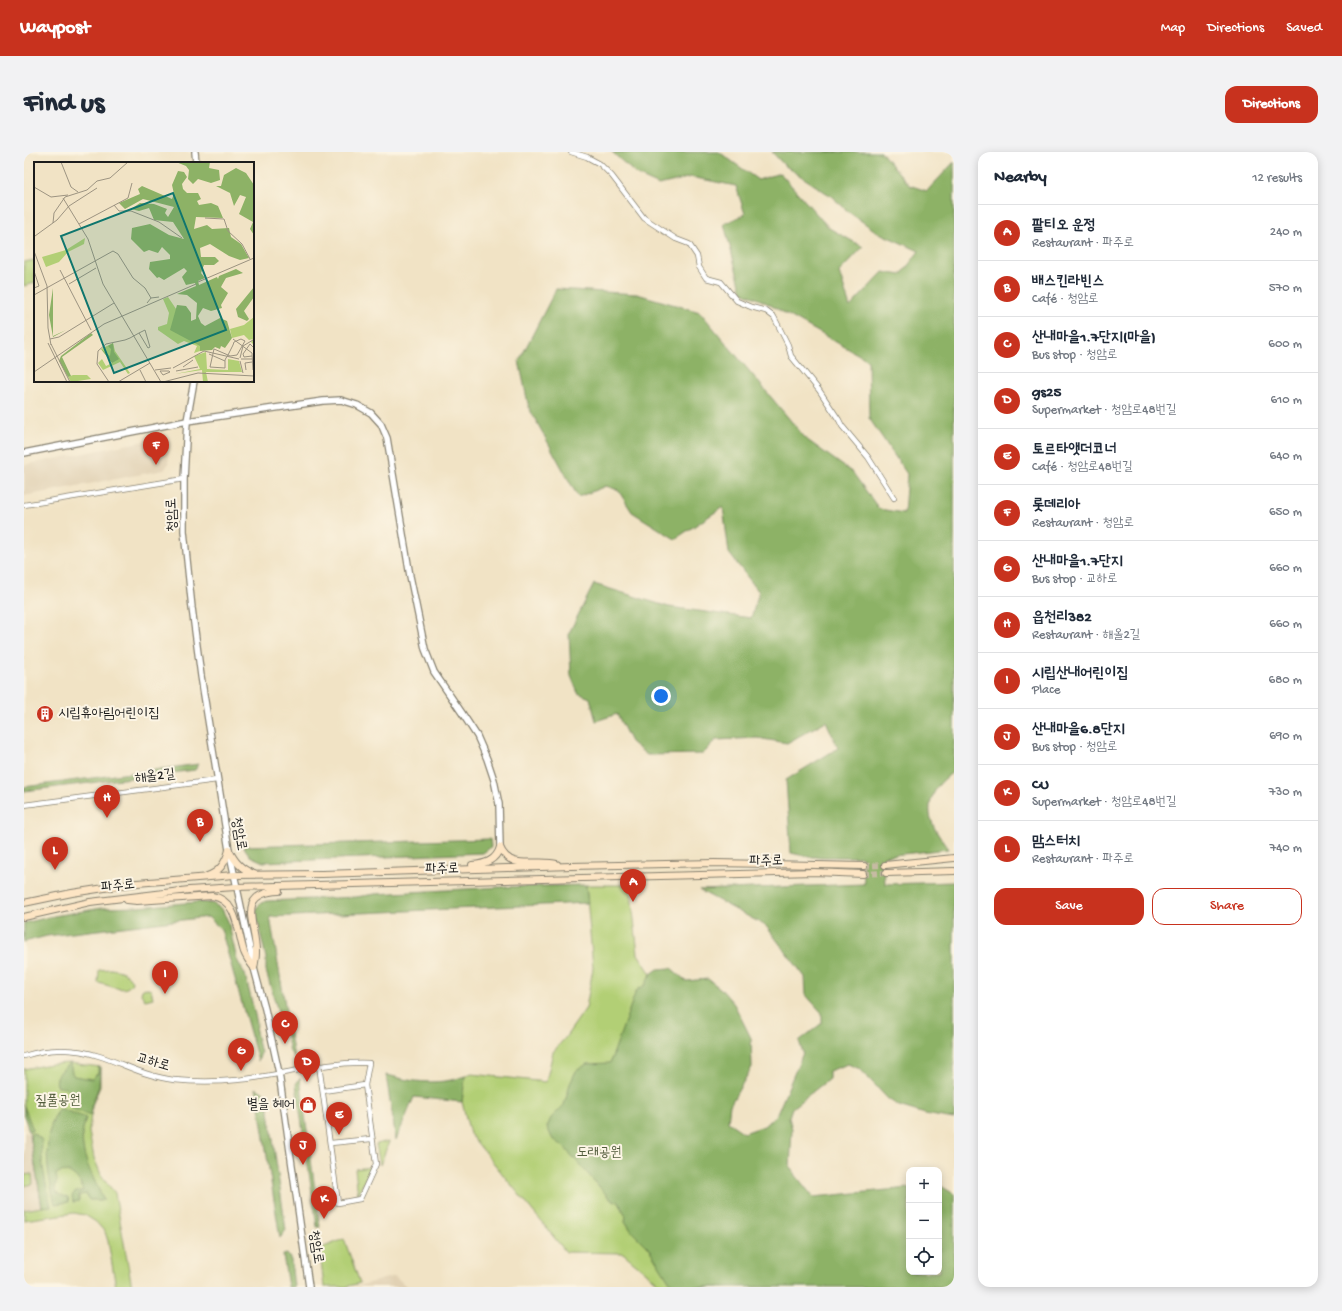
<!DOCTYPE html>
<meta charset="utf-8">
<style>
:root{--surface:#fff;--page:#f2f2f3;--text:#1f2937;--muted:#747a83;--line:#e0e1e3;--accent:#c8321e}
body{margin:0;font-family:"Gochi Hand","Poor Story",sans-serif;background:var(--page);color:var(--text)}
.controls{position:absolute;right:12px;bottom:12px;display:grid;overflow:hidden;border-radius:8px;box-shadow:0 2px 10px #0003}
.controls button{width:36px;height:36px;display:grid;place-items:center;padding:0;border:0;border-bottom:1px solid var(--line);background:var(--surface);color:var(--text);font:20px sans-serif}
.you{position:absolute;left:637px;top:544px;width:14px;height:14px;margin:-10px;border:3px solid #fff;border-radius:50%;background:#1a73e8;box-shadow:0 0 0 6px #1a73e833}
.badge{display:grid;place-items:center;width:26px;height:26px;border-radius:50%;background:var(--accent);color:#fff;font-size:13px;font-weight:700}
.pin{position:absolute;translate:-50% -33px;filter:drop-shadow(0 1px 2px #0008)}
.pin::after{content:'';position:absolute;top:21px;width:14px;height:12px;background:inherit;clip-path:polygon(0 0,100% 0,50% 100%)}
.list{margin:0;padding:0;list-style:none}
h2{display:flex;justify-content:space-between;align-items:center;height:52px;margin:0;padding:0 16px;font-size:17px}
h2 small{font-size:13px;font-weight:400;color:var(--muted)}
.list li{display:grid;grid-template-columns:26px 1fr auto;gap:12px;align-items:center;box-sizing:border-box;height:56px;padding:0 16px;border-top:1px solid var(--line)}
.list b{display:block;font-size:15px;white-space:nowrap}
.list p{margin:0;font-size:13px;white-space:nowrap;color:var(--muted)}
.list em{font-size:13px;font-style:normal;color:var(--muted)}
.actions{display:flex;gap:8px;padding:12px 16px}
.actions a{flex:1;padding:9px 0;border:1px solid var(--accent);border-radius:12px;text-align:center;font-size:14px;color:var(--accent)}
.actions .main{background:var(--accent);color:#fff}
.icon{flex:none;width:22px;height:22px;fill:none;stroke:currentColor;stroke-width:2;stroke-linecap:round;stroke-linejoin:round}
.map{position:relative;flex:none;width:930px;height:1135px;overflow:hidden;border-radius:12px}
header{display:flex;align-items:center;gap:24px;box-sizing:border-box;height:56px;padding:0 20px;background:var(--accent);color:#fff}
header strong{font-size:19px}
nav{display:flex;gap:22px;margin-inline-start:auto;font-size:14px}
.intro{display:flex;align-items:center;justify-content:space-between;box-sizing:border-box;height:96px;padding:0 24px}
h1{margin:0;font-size:28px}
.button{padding:10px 18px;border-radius:12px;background:var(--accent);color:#fff;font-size:14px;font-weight:700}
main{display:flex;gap:24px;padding:0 24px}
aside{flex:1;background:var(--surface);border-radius:12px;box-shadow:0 2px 10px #0003}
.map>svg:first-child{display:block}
</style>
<header>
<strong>Waypost</strong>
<nav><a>Map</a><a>Directions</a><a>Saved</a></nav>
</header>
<div class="intro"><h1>Find us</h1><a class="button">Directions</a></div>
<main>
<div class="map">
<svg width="930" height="1135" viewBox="0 0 930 1135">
<rect width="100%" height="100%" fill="#fcf5e5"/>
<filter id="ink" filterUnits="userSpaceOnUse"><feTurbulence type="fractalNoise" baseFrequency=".025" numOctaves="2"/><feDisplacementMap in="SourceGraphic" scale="8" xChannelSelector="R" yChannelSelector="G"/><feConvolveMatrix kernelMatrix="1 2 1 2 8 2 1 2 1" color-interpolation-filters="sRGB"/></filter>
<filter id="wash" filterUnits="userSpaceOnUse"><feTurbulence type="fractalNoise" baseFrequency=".012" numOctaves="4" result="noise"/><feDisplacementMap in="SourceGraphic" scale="16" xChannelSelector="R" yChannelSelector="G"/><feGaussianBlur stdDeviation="0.9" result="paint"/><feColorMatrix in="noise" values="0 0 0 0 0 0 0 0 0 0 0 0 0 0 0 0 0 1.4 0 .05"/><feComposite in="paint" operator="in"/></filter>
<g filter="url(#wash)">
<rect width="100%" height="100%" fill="#f1e3c5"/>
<g fill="#e1d1b4">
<path d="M141,285L146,290L144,312L140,318L0,344V313Z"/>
<path d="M0,980L6,982L18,1055L0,1058Z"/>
<path d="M371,1124L383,1135H330L341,1132Z"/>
</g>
<g fill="#b2cf75" stroke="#677648">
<path d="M11,108V131L0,134V110Z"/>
<path d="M562,733H606L614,802L627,822L695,1135H639L599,1101L542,1100L446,982L438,950L441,924L448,922L522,930L529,900L541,886L562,856L569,816Z"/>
<path d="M86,817C96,818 104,820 108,830C103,844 84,832 74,831L75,818Z"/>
<path d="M121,836L127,838L129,846L121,848L117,842L118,838Z"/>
<path d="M46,911L76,915V935L68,953L65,980L70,1006L78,1025L91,1041L108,1135H92L84,1089L81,1080L72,1070L61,1063L50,1061L0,1068V1058L18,1055L6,982L3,971L0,963V917L27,912Z"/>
<path d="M365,989V990L356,1013L352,992Z"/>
<path d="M347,1015L334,1043L331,1017Z"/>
<path d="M8,1022L9,1032L0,1034V1023Z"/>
<path d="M320,1087L336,1131L321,1135H300L296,1101L300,1095Z"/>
</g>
<g fill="#8db266" stroke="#546741">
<path d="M588,0H695L734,28L756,21L805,76L839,95L815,120L826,155L859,120L877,123L895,99L853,80L826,61L807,44L760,13L748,0H857L885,33L903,39L930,10V619C924,624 916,630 912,637C898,661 910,677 924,697L860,704L861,732L930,730V967L901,962L875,954L864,947L836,917L824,912L805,919V927L768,956L765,965L768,978L766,1016L789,1045L885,1036V1120H915V1035L917,1034L930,1042V1135H649L625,1097L608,1080L601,1069L602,1064L594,1049L587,1048L540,995L528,986L523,975L527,966L540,953L546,932L552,919L563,912L586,911L612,839L621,833L627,822L634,817L647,816L662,829L684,827L697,837L710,852L727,886L728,915L706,953L704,970L720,981L740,974L753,962L779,901L775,889L798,871V861L782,843L781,825L742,774L675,738L840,732L839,705H785L767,701L762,628L814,596L802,569L763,591L733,586L692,588L679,602L623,603L607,590L593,562L572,569L566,546L554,541L547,524L545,481L570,432L645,455L727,466L735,440L705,401L699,355L651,387L608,360L594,338L582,334L554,345L505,256L495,209L532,137L613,142L676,160L782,287L829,321L855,357L880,361L883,322L845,266L844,208L739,149L718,140L700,72L721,62L712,34L667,25L635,33L613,23Z"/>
<path d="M175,612L171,618L0,639V635Z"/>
<path d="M466,687L467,695L459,701L239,710L226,704L219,694Z"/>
<path d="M562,733L564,751L246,765L270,905L266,900L261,875L255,863L242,819V806L232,762L233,755L237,751L243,749L332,745L351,742L477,735Z"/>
<path d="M174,750L188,751L198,757L204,769L213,808L221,822L233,871L232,880L237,901L234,909L197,777L184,765L23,784L0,790V771L30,764L78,756L114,755Z"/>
<path d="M46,911L48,921L50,924L68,927L74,921V915H76L75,934L68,953L67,963L48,957C51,946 46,934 33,935C30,925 38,917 46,911Z"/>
<path d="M362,923C370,924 377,927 384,928C403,931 423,931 441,924L438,950L390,945L372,988Z"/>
<path d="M276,926L296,1075H293L272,932Z"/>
<path d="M232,936L243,943L246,967L262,1078L256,1086Z"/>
<path d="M0,954L9,978L5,979L0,963Z"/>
<path d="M35,956L62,966C51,996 67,1021 80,1048H65L63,1042L55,1043V1049L49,1050L48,1044L51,1040L59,1039C57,1027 45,1014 32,1022C32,1022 33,1028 33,1029C33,1030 32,1031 32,1032C29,1040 37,1045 44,1045L45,1050L31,1052C23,1019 17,986 35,956Z"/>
<path d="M10,981L18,988C16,1010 22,1032 27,1054L18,1055L6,982Z"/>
<path d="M263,1102L267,1108L270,1135H264L259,1103Z"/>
</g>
</g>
<g filter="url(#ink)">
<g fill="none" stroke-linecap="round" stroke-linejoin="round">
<g stroke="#c6bba3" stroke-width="6" stroke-dasharray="6 3" stroke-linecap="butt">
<path d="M840,714L861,713"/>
<path d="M839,722L862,721"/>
</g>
<g stroke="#868070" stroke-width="6">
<g id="minor">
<path d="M547,0L563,5L576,12L588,24L620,66L652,87L665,92L673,104L675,115L682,126L697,130L713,149L727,155L742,159L750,165L764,193L767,204L795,238L815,268L818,274L844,305L870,346"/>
<path d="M0,353L160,327"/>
<path d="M0,653L193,628"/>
<path d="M0,904C24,896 51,896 75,904C100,912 123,925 150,928C171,930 192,930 213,928C258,924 300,909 345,911L341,933L352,1012L336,1047L314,1051L295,913"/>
<path d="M299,939L341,933"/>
<path d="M307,991L347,987"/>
</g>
</g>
<g stroke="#868070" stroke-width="8">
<g id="tertiary">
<path d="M171,0L172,11"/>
<path d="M170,229L163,269L160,327V379L168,456L177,524L205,698L230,816L241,857L255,921L285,1135"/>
<path d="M0,301L163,269L299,249L317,248L333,253L347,261L357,272L363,286L386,424L401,497L410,520L438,561L453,584L463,607L470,628L475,652L476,695"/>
</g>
</g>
<g stroke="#868070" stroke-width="8">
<g id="secondary">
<path d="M476,695C486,720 513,706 533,712"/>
<path d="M205,698C211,710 217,717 230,722"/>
<path d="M448,713C461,712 472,709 476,695"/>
<path d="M861,713L930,706"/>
<path d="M862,721L930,719"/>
<path d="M183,724C196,720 202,710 205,698"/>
<path d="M103,748L113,749L188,744C214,748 213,779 220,800C222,805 226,811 230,816"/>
<path d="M0,751L48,741L113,731L210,723L298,722L547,714L690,711L840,714"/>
<path d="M0,765L66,750L165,738L212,735L790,720L839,722"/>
<path d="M230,816C231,811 232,805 232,801C233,774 210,741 255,739"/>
</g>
</g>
<use href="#minor" stroke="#fff" stroke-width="4.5"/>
<use href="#tertiary" stroke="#fff" stroke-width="5.5"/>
<use href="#secondary" stroke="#fde5c4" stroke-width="6"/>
</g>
</g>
<defs>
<g id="building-disc" transform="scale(0.9)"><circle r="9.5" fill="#c8321e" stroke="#fcf5e5"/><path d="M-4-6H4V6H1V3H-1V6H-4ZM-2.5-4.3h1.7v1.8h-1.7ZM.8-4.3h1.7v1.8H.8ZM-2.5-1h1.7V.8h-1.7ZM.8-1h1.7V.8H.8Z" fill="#fff"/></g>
<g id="shop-disc" transform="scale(0.9)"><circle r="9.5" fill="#c8321e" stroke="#fcf5e5"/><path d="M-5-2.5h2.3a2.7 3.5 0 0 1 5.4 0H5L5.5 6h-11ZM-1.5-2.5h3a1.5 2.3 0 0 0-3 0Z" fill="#fff"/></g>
</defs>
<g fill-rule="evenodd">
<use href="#building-disc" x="21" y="562"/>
<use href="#shop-disc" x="284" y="953"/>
</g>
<g text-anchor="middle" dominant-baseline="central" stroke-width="4" stroke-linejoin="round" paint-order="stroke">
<g font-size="14" fill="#1c1c1c" stroke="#fcf5e5">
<text transform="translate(149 363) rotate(-92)">청암로</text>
<text transform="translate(131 625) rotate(-7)">해올2길</text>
<text transform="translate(214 682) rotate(80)">청암로</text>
<text transform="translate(742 710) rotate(-2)">파주로</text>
<text transform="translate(418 718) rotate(-2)">파주로</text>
<text transform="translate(94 735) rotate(-7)">파주로</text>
<text transform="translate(129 911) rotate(16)">교하로</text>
<text transform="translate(291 1095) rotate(81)">청암로</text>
</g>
<g font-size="14" fill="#1c1c1c" stroke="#fcf5e5" text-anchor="start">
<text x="34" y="562">시립휴아림어린이집</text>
<text x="271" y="953" text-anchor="end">별을 헤어</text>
</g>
<g font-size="14" fill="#505b3b" stroke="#fcf5e5">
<text x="34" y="949">짚풀공원</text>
<text x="575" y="1001">도래공원</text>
</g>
</g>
<g transform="translate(10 10)">
<rect width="220" height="220" fill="#f1e3c5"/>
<path d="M51,76L50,82L34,90L25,100L12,105L8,95L32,88ZM134,135L167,184L166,189L160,191L163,184L150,179L144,182L124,168V165L133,162L135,151L129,137ZM220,155V183L217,180L219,177L215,178L210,173L198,176L196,167L210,163ZM79,181L81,189L96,211L94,212L86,200L69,208L64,201L68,197L72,204L78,201L67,187ZM172,190L173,207L194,208V197L205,199L208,210H172L174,220H169L168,208L141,212L166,207L160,194ZM39,213H53L57,217L37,220L34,215Z" fill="#b2cf75"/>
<path d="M142,0H176L175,6L185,8L186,18L177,21L164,17L159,22L154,17L155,8L152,4ZM202,6L212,11L220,23V73L216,67L219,60L205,52L212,35L206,33L200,44L196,31L182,24H187L190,13ZM144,9L150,10L153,15L148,22L149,27L153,31H164L167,37L163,39L165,43L177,41L184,44L189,56L162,55L160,67L173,63L178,67L195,66L197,75L207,82L215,96L206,98L195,94L176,82L166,86L167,95H181L185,99L180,103H170L167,111L171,116L164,119L165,123L183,115L184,117L185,114L202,107L209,111L192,116L188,123L187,125L194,131L187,143L188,146L177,149L169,146L164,154L167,161L171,164L186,156L193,159L198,176L191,186L187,184L186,187L181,185L178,188L166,189V184L136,168L143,143L152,144L157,151V159L162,157L163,141L153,133L143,132L162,124L161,121L152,123L148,115L153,109L150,106L130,118L125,115L123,116L115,107L116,100L136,97V93L128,85L124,91L115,88L110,90L97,77L98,66L116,62L135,73L150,77L139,60L120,58L115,46L105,49L97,47L106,41L120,42L133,47L131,51L134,55L140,45L109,37L91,47L85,41L106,32L104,27L108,24L138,37L140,32L138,23ZM220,125V135L210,149L215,157L213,159L204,155L202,147ZM19,126V174L32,168L19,175L15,153ZM57,171L59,173L28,195L37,214L34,215L25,199L27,194ZM79,181L80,190L85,197L78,201L67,187L76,194L77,187L74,184Z" fill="#8db266"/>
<path fill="none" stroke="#9c9381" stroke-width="1" d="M27,0L37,25L44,30M0,25L17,35L34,33M29,36L54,77L69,122L127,220M80,43L85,49H97L125,60L148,76M171,56L190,57L194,69L208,82L216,97M19,61L20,51L31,35L53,28L63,19L76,16L94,0M45,62L94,36L98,21M1,74L23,58L35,44L63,26M0,89L13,124L14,166L17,183M26,108L57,168M0,109L5,124L0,126M164,120L220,96M35,122L62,106M0,133L79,89L84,92L99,116L111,126L117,136M113,141L117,136L125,135M16,177L25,175L80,141M199,177L218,191L219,208M14,181L33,220M17,182L36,220M175,192L191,199M203,193L211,179L207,177L200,180L199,183L194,193L192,196L191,198V206L176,205L180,187L194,193L196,194L203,193M218,194L210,195L209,192L216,182L220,186M206,196L209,184L219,178M207,197H220M206,199L209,211M149,205L159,198M139,206L170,189L205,197M106,208L112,220M121,208L137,206M212,208L211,201L218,200M126,209H135L136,210L129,213ZM142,209L164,205M0,210L70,162L162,122M75,220L63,202L64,189L72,182L91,178L96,176L105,171L111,168L116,185L114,186L105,171M84,220L116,201M129,220L164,211L220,214"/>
<path fill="#0f766e" fill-opacity="0.15" stroke="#0f766e" stroke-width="2" d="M139,31L192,168L80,211L27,74Z"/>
<rect width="220" height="220" fill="none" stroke="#1c1c1c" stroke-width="2"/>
</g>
</svg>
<div class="controls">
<button>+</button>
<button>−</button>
<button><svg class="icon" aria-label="locate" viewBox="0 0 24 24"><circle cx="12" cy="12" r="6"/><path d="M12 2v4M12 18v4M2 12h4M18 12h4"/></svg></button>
</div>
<div class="you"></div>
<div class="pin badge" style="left:609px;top:750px">A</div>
<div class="pin badge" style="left:176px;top:690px">B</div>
<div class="pin badge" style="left:261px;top:892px">C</div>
<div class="pin badge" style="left:283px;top:930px">D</div>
<div class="pin badge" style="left:315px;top:983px">E</div>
<div class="pin badge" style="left:132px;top:313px">F</div>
<div class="pin badge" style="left:217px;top:919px">G</div>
<div class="pin badge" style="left:83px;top:666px">H</div>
<div class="pin badge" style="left:141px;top:842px">I</div>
<div class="pin badge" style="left:279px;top:1013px">J</div>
<div class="pin badge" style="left:300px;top:1067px">K</div>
<div class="pin badge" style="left:31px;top:718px">L</div>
</div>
<aside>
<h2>Nearby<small>12 results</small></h2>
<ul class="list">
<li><span class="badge">A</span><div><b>팥티오 운정</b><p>Restaurant · 파주로</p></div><em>240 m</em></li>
<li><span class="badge">B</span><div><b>배스킨라빈스</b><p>Café · 청암로</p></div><em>570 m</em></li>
<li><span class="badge">C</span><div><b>산내마을1.7단지(마을)</b><p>Bus stop · 청암로</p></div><em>600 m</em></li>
<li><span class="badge">D</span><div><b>gs25</b><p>Supermarket · 청암로48번길</p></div><em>610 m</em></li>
<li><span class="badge">E</span><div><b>토르타앳더코너</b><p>Café · 청암로48번길</p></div><em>640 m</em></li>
<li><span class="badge">F</span><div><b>롯데리아</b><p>Restaurant · 청암로</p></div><em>650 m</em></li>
<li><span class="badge">G</span><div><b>산내마을1.7단지</b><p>Bus stop · 교하로</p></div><em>660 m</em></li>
<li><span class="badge">H</span><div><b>읍천리382</b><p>Restaurant · 해올2길</p></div><em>660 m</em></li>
<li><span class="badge">I</span><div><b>시립산내어린이집</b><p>Place</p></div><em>680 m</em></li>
<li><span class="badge">J</span><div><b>산내마을6.8단지</b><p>Bus stop · 청암로</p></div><em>690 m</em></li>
<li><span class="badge">K</span><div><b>CU</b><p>Supermarket · 청암로48번길</p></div><em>730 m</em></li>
<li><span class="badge">L</span><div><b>맘스터치</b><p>Restaurant · 파주로</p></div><em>740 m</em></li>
</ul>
<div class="actions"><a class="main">Save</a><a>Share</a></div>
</aside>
</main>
